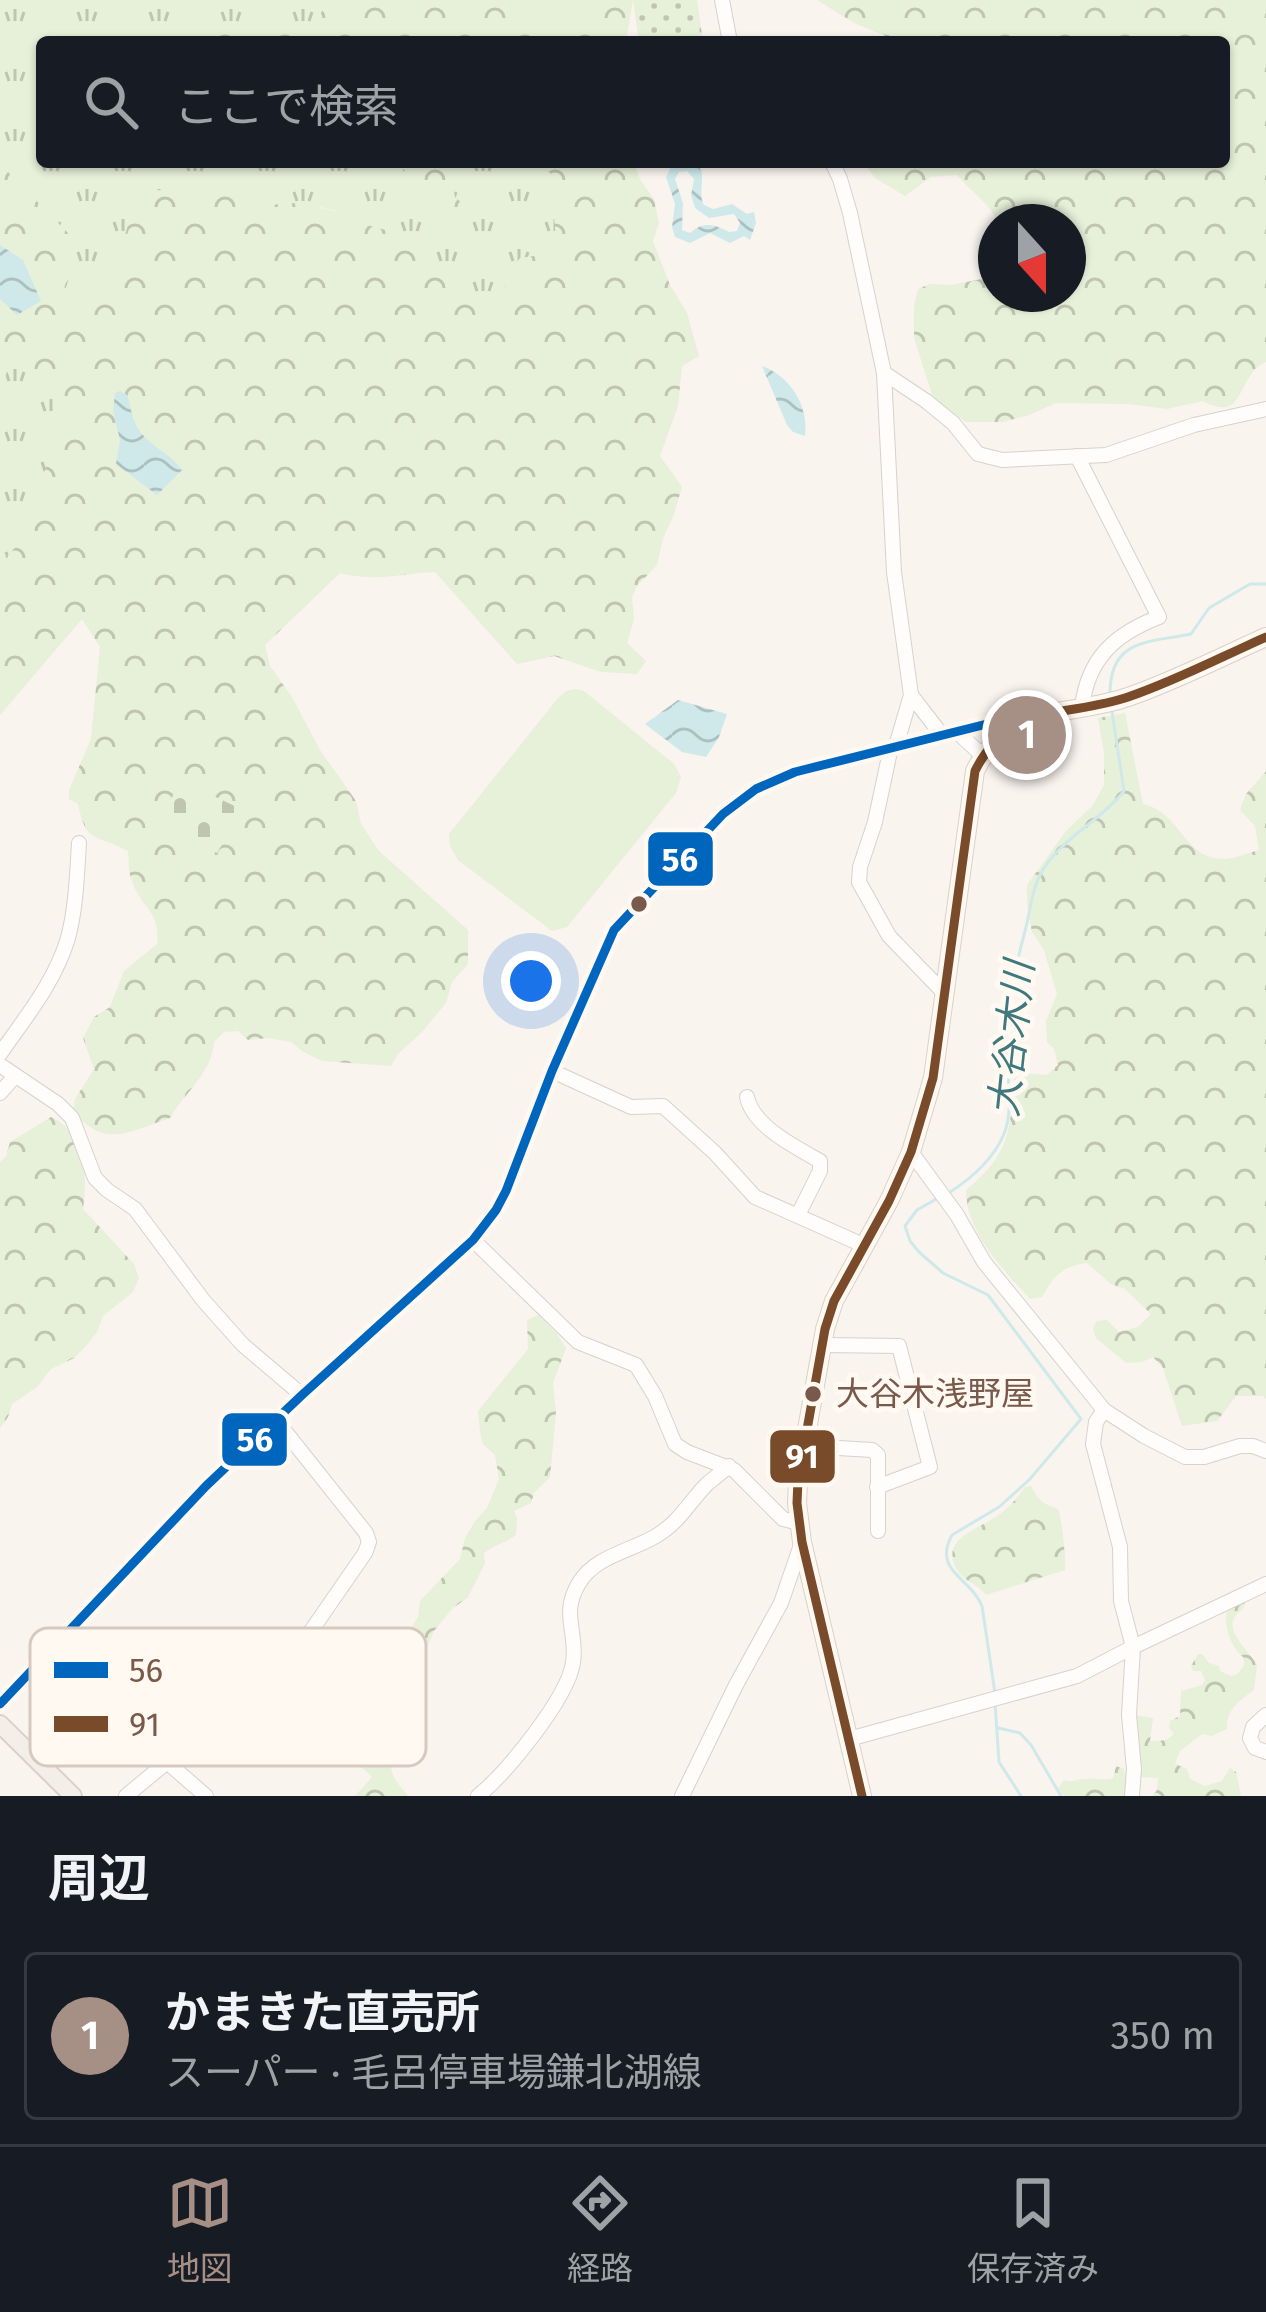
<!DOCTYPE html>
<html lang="ja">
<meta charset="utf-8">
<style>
:root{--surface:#171b24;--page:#242831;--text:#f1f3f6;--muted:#9ea1a6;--line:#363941;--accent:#a68f85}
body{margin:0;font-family:"Fira Sans","Noto Sans JP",sans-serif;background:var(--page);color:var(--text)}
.compass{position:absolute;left:978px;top:204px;width:108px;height:108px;border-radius:50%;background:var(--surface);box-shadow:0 3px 9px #0004;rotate:159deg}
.you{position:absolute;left:531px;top:981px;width:42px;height:42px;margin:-30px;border:9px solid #fff;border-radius:50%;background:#1a73e8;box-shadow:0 0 0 18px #1a73e833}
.badge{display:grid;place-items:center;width:78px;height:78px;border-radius:50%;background:var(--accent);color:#fff;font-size:39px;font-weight:700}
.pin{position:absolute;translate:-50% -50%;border:6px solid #fff;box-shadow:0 3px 12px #0006}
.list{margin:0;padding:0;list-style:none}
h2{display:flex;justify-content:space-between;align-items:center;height:156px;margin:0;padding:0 48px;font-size:51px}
h2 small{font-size:39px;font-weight:400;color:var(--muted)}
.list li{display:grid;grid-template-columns:78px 1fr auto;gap:36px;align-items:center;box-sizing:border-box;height:168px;margin:0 24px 24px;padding:0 24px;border:3px solid var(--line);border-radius:12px}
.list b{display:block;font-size:45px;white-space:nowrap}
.list p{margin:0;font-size:39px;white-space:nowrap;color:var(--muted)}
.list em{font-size:39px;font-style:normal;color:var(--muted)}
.icon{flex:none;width:66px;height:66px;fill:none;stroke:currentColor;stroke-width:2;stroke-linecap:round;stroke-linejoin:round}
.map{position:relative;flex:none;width:1266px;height:1796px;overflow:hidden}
.search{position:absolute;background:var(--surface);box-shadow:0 3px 9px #0004;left:36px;right:36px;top:36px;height:132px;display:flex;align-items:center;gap:30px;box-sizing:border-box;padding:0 42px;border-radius:12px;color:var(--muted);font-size:45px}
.sheet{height:348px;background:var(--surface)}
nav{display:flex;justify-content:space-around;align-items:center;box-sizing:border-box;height:168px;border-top:3px solid var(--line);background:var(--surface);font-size:33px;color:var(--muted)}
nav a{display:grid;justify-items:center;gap:6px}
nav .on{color:var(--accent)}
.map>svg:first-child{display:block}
</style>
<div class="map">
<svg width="1266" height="1796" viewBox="0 0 1266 1796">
<defs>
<pattern id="grass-tufts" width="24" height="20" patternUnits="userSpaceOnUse" patternTransform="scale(3)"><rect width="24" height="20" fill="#e7f0d9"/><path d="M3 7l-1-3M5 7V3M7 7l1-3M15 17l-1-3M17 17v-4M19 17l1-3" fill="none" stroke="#c0c5b2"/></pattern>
<pattern id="forest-crowns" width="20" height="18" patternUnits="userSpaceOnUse" patternTransform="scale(3)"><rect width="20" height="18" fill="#e7f0d9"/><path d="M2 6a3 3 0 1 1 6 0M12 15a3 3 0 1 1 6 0" fill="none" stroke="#c0c5b2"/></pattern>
<pattern id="cemetery-stones" width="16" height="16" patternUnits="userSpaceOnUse" patternTransform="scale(3)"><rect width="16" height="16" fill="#e7f0d9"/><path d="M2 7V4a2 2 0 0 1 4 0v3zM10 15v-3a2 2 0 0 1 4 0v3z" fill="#c0c5b2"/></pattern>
<pattern id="park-dots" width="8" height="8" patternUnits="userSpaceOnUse" patternTransform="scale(3)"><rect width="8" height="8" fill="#e7f0d9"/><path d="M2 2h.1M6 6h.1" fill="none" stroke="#c0c5b2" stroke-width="1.8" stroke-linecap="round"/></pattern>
<pattern id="water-waves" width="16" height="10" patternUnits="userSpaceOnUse" patternTransform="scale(3)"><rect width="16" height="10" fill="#cfe9ea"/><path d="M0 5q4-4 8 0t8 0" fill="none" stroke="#adc0c0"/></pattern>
</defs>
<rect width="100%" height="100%" fill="#f9f4ee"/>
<path fill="url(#grass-tufts)" d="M0,0H606L580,42H42V162H558L632,317L490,374L354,222L343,213L320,207L87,409L0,594Z"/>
<g fill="url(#forest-crowns)">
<path d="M327,0H546L530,11L528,23L554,31L571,19L586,0H633L626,42H413L398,35L392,42H183C198,32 219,27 237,28C271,28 314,42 327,0Z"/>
<path d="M817,0H1266V362C1259,366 1255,368 1250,376C1236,398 1236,418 1203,401L1167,409L1128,404L1056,403L1029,415L1003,422H966L933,398L914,338V306L918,289L930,284L952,285L986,278L996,241V294H1068V222H998C988,201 972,193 957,175L931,177L905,196L875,178L863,162H1224V42H900L854,23Z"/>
<path d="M395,162H448L455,197L465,206L467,215L465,220L455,219L433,206L424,187Z"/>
<path d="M535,162H633L641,181L654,199L659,223L653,241L670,285L687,313L699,356L682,366L678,406L660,456L682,487L673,517L663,538L657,565L637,586L632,597L634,619L627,643L646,661L637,674L601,672L554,656L517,664L435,572C397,574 378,582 340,573L265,645L270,666L292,697L320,750L356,801L361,824L379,851L468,930V964L452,982L446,1003L422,1032L397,1055L391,1066L322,1061L302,1051L291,1042L268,1038L248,1040L238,1031L224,1032L214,1042C212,1073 184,1093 170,1118C128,1132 106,1149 73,1112L75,1099L94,1069L83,1038L94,1017L110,1007L124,971L157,944C161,911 141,908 132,881C128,872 129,861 128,851C97,834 86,845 78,804L69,799V790L91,739L100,647L82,619L0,715V564L26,536L45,474L48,438L55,436C62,425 58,422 54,411C52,405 53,396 53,390L23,361L7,372L0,388V170L7,171L70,235L77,255L65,290L92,304L117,266L135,198L139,194L155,190L174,191L186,184L208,185L253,193L268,205L297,203L343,213L354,222L394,232L409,239L450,279L476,298L489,317H504L507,296L504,279L520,258L554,253C558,238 554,227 554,213C554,206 560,200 561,193C561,178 545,169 535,162Z"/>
<path d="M1125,713L1143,804C1181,813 1183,857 1221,859C1232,860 1248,853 1259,850L1255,826L1240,810L1246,794L1266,771V1399L1263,1396H1236L1217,1421L1182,1426L1163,1368L1153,1357L1142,1362L1126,1363L1096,1338L1093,1328L1097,1321L1107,1320L1119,1332L1138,1327L1151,1314L1125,1289L1111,1284L1087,1263C1062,1266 1054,1276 1042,1297L1030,1299C1002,1268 967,1234 966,1190C1010,1154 1010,1132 1014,1079L1023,1073L1047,1075L1058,1065L1054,1049L1047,1042L1046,1021L1057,994L1044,950L1032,932L1027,905V885L1066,831L1093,805L1104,785V753L1098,718Z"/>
<path d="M51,1117C88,1135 87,1174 83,1209L134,1264L139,1278L133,1292L103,1316L97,1332L87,1345L74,1358L51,1369L37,1387L12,1404L8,1417L0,1428V1162L6,1157L10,1142Z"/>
<path d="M538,1315L556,1333L566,1348L553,1383L556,1412L550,1477L534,1493L531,1503L514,1511L517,1518L516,1535C506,1543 496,1544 484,1553L485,1563L468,1597L452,1609L434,1631L423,1658L427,1666C397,1699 406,1695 399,1735C397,1748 388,1759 392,1772C394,1781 403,1789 408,1796H355L372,1777L342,1749L354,1742L353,1715L349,1706L376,1678L379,1668L395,1652L418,1617L420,1601L460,1559L465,1538L475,1521L487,1508L499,1479L495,1455L483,1444L480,1432L478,1411L528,1349L527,1320Z"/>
<path d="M1031,1486C1038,1501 1044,1504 1058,1509C1062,1519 1066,1559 1065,1570L986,1595C978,1584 963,1581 957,1570C939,1538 978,1530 997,1516C1009,1508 1017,1498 1025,1487Z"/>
<path d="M1241,1601L1245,1603L1243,1609C1217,1626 1246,1646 1257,1665L1254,1690C1240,1700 1225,1711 1227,1729L1212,1736L1202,1734L1180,1751L1175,1764L1187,1769L1190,1779L1205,1786L1222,1781L1230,1768L1236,1772L1241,1796H1152L1157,1790L1158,1778L1142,1777L1138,1774L1135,1715L1153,1718L1150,1741C1159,1741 1168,1742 1174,1733L1169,1728L1170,1721L1180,1716L1181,1691L1202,1685L1205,1680L1201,1671H1193L1191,1666L1198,1654H1202L1209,1663L1219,1666L1220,1671L1231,1676L1237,1674L1244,1666V1658C1231,1647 1222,1625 1228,1608Z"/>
<path d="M1116,1766L1124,1769L1128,1785L1127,1796H1064L1058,1788L1064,1780C1074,1783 1076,1779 1085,1779C1095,1778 1102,1781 1113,1778Z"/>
</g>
<path fill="url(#cemetery-stones)" d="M180,780L243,810L217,853L160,823Z"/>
<path fill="url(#park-dots)" d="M633,0H697L703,42H639Z"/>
<path fill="#e7f0d9" d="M575,689L584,691L674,764L681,777L676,793L567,927L552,931L458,860L450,846L449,834L558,698L566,691Z"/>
<g fill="url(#water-waves)" fill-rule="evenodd">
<path d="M681,162C716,163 695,186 704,205L713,209L732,204L747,214L754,212L756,223L750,240L744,236L730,243L710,233L690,243L675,237L672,227L675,204L666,177L671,167ZM687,171L694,179L691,195L695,208L709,218L734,214L740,223L737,231L729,232C714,224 704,221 690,233L682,230L683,203L675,179L679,172Z"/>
<path d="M0,245L23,260L41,301L17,315L0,299Z"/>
<path d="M762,366C790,376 809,406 805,436L793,432L787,425Z"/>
<path d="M120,391L127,395C131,405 131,416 136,425C147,446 170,452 182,470L157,495L116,464L120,440L113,411L115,393Z"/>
<path d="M678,700L727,714L719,737L706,757L682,752L645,724Z"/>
</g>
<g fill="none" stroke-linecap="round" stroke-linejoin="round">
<g stroke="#cfe9ea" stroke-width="3">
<path d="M1110,696C1109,639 1146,643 1191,634L1209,608L1250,584H1266"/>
<path d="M947,1194C971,1179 993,1160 1004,1134C1014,1109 1007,1077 1006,1051C1006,1007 1014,973 1025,931C1030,913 1031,894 1039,877C1057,840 1100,822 1124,791L1112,712"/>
<path d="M938,1198L917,1210L905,1226L910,1241L919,1252L943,1273L988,1295L1081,1419L1029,1480L999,1507L952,1535C932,1571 971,1578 982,1606L995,1693"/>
<path d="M995,1703L999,1762L1021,1796"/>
<path d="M998,1728L1020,1733L1031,1745L1061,1796"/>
</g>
<g stroke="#d8d1cc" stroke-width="16">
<g id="minor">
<path d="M722,0L730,42"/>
<path d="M832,162L840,179L850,213L884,373L894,572L911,695L896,746"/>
<path d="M884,373L926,401L953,423L978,454L1002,460L1106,455L1194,425L1266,409"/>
<path d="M1077,456L1159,617C1115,634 1088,658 1082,707"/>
<path d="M911,695L941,734"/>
<path d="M956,731L983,756"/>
<path d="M891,747L875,822L860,867L859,882L889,936L946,995"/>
<path d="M0,1054C25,1018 55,982 68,938C76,908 77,875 79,843"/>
<path d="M0,1065L58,1104L72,1118L95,1178L107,1190L135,1209L203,1300L243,1345L302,1395"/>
<path d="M552,1071L631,1107L663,1106L715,1153L755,1197L863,1245"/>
<path d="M0,1093L15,1076"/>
<path d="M747,1097C753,1126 795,1147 820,1161V1171L798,1215"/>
<path d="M911,1152L957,1215L984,1262L1104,1410L1144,1436L1185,1457H1204L1240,1446H1253L1266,1451"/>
<path d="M473,1240L578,1342L636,1365L655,1396L675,1444L687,1452L734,1470L783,1519L799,1523"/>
<path d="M823,1345L899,1346L930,1467L877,1487"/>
<path d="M1104,1410L1096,1422L1093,1444L1120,1547L1121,1601L1133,1647L1129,1715L1134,1769L1132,1796"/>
<path d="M805,1446L872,1450L878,1455V1531"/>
<path d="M0,1704L206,1486L302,1395L473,1240L496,1210L506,1191L552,1071L614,930L723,814L756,789L795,772L991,723L1008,732"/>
<path d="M1266,1715L1253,1727L1250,1738L1255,1748L1266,1752"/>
<path d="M849,1739L1077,1676L1133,1647L1266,1584"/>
<path d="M168,1763L206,1796"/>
<path d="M126,1796L208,1728L270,1683L311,1631L365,1553L369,1542L366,1533L276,1420"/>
<path d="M478,1796C507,1772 567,1699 573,1663C578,1632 560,1614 579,1583C595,1556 631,1551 656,1536C680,1522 689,1502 707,1484C714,1478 722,1472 729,1466"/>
<path d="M682,1796L736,1685L781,1603L802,1542"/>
</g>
</g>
<g stroke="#dad0cb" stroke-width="20">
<g id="major">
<path d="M0,1724L73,1796"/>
<path d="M862,1796L802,1542L797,1503L798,1480L825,1329L834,1301L889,1201L911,1152L933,1078L975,771C1010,701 1067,718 1128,697C1175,681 1221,657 1266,637"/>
</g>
</g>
<use href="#minor" stroke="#fefdfc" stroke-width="14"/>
<use href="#major" stroke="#f3eee7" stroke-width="16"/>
<g stroke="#fff9f1" stroke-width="18">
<path id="bus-1" d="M0,1704L206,1486L302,1395L473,1240L496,1210L506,1191L552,1071L614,930L723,814L756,789L795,772L991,723L1008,732"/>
</g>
<g stroke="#fff9f1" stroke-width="18">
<path id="bus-2" d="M862,1796L802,1542L797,1503L798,1480L825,1329L834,1301L889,1201L911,1152L933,1078L975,771C1010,701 1067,718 1128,697C1175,681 1221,657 1266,637"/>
</g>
<use href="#bus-1" stroke="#0065bd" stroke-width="9"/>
<use href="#bus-2" stroke="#7a4b2a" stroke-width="9"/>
</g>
<g fill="#79594c" stroke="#fff9f1" stroke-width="4.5">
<circle cx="639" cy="904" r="10"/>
<circle cx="813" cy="1394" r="10"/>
</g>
<g text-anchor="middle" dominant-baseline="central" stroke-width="10" stroke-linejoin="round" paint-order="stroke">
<g font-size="33" fill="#79594c" stroke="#fff9f1" text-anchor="start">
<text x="836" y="1394">大谷木浅野屋</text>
</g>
<g font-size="39" font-style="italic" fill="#3f787e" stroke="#fff9f1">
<text transform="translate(1012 1039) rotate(-84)">大谷木川</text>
</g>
</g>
<rect x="30" y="1628" width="396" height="138" rx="18" fill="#fff9f1" stroke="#d7c9c0" stroke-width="3"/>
<rect x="54" y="1662" width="54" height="16" fill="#0065bd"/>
<rect x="54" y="1716" width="54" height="16" fill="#7a4b2a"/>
<g font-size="33" fill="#79594c">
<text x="129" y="1682">56</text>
<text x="129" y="1736">91</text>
</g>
<g stroke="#fff9f1" stroke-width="4.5">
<rect x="646" y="830" width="69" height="58" rx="12" fill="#0065bd"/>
<rect x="220" y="1411" width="69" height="57" rx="12" fill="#0065bd"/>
<rect x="768" y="1428" width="69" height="57" rx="12" fill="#7a4b2a"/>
</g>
<g font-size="33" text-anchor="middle" font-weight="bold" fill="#fff">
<text x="680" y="871">56</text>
<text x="255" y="1451">56</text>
<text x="802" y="1468">91</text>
</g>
</svg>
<svg class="compass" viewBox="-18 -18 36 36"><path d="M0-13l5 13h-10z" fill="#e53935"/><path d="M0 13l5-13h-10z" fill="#9ea1a6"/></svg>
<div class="you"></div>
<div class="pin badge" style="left:1027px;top:735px">1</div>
<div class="search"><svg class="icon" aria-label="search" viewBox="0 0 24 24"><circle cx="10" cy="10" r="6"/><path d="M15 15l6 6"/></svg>ここで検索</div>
</div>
<section class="sheet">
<h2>周辺<small></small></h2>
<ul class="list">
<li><span class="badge">1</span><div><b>かまきた直売所</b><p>スーパー · 毛呂停車場鎌北湖線</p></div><em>350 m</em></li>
</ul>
</section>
<nav>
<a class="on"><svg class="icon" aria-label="map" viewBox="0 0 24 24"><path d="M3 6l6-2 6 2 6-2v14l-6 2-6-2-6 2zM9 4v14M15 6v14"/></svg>地図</a>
<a><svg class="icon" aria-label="directions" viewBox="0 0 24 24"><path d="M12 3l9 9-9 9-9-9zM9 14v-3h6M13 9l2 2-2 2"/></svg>経路</a>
<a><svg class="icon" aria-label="saved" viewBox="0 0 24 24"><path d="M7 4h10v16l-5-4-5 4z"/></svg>保存済み</a>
</nav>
